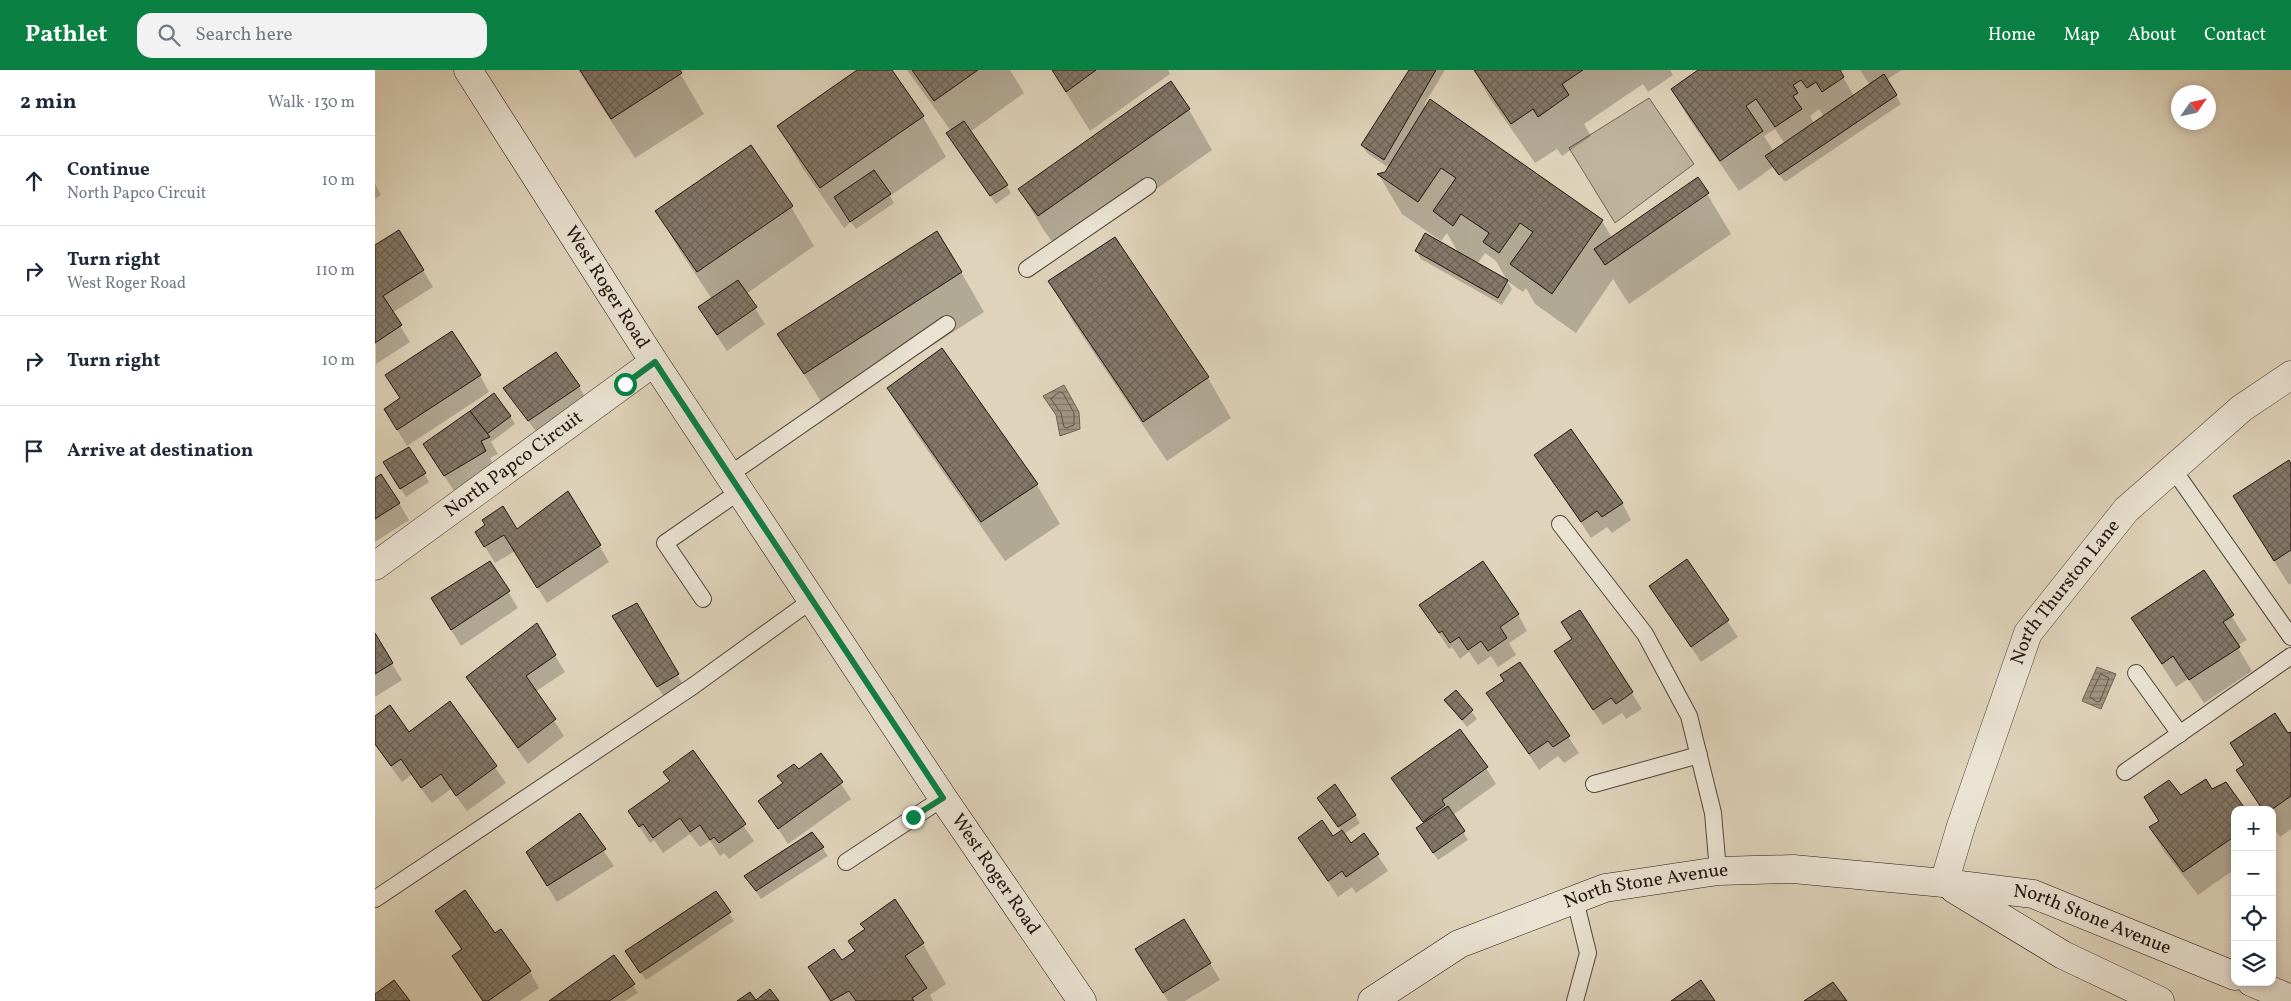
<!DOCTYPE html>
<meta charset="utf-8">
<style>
:root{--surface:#fff;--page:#f2f2f3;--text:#1f2937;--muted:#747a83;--line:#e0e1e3;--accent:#0b8043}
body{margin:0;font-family:Vollkorn,serif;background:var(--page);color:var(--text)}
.controls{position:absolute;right:15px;bottom:15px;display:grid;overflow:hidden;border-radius:10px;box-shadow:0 2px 8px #0003}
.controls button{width:45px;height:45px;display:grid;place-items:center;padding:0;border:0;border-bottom:1px solid var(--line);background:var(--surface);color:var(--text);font:25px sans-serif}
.compass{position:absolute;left:1796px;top:15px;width:45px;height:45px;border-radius:50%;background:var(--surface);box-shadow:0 2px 8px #0003;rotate:56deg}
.stop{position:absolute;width:15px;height:15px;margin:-11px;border:4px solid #0b8043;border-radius:50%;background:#fff}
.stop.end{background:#0b8043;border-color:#fff;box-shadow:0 1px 5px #0008}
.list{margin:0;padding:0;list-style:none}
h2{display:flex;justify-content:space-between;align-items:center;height:65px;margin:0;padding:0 20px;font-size:21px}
h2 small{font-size:16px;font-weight:400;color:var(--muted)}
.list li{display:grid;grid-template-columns:32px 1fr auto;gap:15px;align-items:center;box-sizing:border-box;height:90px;padding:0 20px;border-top:1px solid var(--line)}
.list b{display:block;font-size:19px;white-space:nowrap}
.list p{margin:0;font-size:16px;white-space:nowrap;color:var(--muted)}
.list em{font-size:16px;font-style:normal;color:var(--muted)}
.icon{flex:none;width:28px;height:28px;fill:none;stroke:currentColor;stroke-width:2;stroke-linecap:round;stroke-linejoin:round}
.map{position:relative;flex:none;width:1916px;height:931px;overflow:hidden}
header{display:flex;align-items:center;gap:30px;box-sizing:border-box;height:70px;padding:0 25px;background:var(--accent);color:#fff}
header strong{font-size:24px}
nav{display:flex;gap:28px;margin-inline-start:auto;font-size:18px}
.search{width:350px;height:45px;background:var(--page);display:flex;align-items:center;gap:12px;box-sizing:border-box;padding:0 18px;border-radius:15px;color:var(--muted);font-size:19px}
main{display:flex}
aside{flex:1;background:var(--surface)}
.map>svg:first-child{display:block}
</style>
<header>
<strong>Pathlet</strong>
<div class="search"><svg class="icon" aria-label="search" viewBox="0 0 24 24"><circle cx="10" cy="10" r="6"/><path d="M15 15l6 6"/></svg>Search here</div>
<nav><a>Home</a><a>Map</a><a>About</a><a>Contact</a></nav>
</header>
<main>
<aside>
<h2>2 min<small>Walk · 130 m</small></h2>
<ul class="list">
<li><svg class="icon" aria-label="ahead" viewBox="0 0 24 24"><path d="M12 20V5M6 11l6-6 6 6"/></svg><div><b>Continue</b><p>North Papco Circuit</p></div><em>10 m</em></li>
<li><svg class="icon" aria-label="right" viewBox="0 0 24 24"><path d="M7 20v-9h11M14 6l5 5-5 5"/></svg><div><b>Turn right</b><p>West Roger Road</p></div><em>110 m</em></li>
<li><svg class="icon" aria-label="right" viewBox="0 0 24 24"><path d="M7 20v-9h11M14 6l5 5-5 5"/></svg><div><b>Turn right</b></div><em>10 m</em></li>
<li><svg class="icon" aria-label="arrive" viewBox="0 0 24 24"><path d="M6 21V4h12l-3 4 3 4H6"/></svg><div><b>Arrive at destination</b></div></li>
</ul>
</aside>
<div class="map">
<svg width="1916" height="931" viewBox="0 0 1916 931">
<defs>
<pattern id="water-rules" width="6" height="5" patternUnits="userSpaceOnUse" patternTransform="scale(1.25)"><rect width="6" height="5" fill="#9f9381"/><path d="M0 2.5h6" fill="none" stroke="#817768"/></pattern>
<pattern id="building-cross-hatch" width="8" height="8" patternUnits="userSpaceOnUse" patternTransform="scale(1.25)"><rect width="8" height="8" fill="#847969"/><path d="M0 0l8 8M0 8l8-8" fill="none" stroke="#6c6255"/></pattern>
</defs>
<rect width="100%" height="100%" fill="#dfd4bb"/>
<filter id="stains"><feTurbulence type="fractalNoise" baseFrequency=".004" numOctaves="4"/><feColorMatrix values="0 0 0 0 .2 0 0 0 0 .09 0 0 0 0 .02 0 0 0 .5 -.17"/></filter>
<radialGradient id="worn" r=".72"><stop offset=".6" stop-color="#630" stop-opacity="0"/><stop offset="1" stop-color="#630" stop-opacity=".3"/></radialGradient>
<path fill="#bfb49e" stroke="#706557" d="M1274,28L1319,94L1240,153L1194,78Z"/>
<g fill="url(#water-rules)" stroke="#6d6154">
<path d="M689,315L704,342L705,359L685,366L681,345L668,326Z"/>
<path d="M1722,597L1741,604L1726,639L1707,631Z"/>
</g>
<g fill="#0003" fill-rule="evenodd">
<path d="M203,0H303L329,44L260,88Z"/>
<path d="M484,0H515L548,47L571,87L515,126L519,133L481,159L476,152L469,158L427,97L404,57Z"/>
<path d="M532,0H635L649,23L595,62L636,123L621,134L577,71L576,61Z"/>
<path d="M677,0H793L795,4L715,61Z"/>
<path d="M1036,0H1070L1049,35L1227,151L1237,168L1323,109L1356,164L1254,234L1238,209L1201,263L1160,234L1151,218L1148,222L1132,211L1137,219L1127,235L1046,189L1041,181L1084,184L1072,163L1066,171L1027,144L1004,105L1011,103L1014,98L992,83L987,75ZM1110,183L1121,191L1133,212L1102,194Z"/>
<path d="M1099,0H1295L1298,5L1273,22L1268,14L1209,54L1216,66L1187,86L1182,79L1160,93L1114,27Z"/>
<path d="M1323,0H1468L1465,2L1479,26L1495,15L1485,0H1527L1511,10L1526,34L1410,112L1398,97L1364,121L1315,50L1297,20L1323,1ZM1444,39L1449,47L1439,54L1435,46ZM1400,59L1410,74L1399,82L1389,66Z"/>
<path d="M795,13L814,40L837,80L687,185L668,159L644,119Z"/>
<path d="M0,114L6,125L0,129Z"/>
<path d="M416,137L439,176L371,224L390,254L352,281L334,254L337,229L305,181L282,141Z"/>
<path d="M739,169L833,308L856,348L792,391L698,252L675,212Z"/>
<path d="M0,176L48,200L58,217L17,243L35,272L1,294Z"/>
<path d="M586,202L609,242L453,343L404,264Z"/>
<path d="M105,305L114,322L32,376L20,356Z"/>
<path d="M204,316L213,333L164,366L130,318Z"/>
<path d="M514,318L662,415L685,454L630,491L537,358Z"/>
<path d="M135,346L140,354L116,372L123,384L115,388L120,398L79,421L49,374Z"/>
<path d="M34,378L54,412L31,427L10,393Z"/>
<path d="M1161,385L1247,433L1256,450L1237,463L1232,457L1216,468Z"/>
<path d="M1916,396V513L1914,515L1873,450Z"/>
<path d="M0,410L24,433L34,450L0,472Z"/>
<path d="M142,461L224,475L234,492L172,533L140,481L120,493L101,462Z"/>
<path d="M1312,491L1363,567L1326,592L1276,516Z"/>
<path d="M115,492L143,538L86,576L67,545Z"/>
<path d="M1828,502L1872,570L1862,576L1877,601L1829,633L1813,609L1801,617L1757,549Z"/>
<path d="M261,535L312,621L293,633L248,563Z"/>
<path d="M1046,536L1143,544L1152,561L1134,573L1141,585L1123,597L1116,586L1103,595L1094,582L1085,589L1077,577L1074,579Z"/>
<path d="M1204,541L1267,639L1251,649L1247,643L1228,655L1190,598Z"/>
<path d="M161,555L190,602L160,622L189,666L153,694L102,623L92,607Z"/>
<path d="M0,566L27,610L0,627Z"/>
<path d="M1145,594L1204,683L1189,693L1183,686L1164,700L1113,623L1130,611Z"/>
<path d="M1081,622L1102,649L1092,657L1071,631Z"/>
<path d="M75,633L131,713L92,741L76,719L57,733L36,705L27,712L0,675V647L34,663Z"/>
<path d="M1916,663V759L1905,767L1897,755V740H1887L1863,700Z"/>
<path d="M318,682L379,771L354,789L349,783L345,786L335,771L325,777L315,764L288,783L279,770L275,773L254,741L296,712Z"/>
<path d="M446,684L476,729L413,774L385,731Z"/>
<path d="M1111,698L1121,714L1078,745L1093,770L1063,790L1047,766L1049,754L1018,709Z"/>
<path d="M1837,720L1860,740V799L1823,825L1789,781L1775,758L1785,752L1806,727Z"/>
<path d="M948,736L980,745L985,753L968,765L975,775L989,765L1013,801L981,823L977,817L963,827L924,768H958L966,761Z"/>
<path d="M204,745L239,796L182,832L162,799Z"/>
<path d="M437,763L453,786L386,829L370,806Z"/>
<path d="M341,822L359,851L271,910L256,889Z"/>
<path d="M520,831L548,874L571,914L555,925L558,931H454L435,897L467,892L481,882L490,860L487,854Z"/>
<path d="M61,842L120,865L155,902L164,918L145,931H108L79,887L87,881Z"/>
<path d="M239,887L263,923L250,931H176Z"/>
<path d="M835,893L845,910L810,931H793L771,896Z"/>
</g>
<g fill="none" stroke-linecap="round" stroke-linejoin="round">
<g stroke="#605448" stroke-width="1">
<path d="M685,322L688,323L699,343V355L691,358L689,357L686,343L676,329Z"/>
<path d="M1726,604L1734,608L1725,631L1722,632L1715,627Z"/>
</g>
</g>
<g fill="url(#building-cross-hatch)" stroke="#221610">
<path d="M205,0H305L307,3L236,49Z"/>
<path d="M482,0H517L549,46L445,118L402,56Z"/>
<path d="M537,0H603L559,31Z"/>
<path d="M677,0H721L691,22Z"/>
<path d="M1034,0H1061L1009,90L986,75Z"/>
<path d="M1099,0H1208L1187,14L1194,25L1163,47L1158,39L1136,54Z"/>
<path d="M1323,0H1465L1469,7L1447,22L1441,12L1432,18L1426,10L1418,15L1423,23L1418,26L1427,39L1400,57L1381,29L1371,36L1388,61L1345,91L1296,19Z"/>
<path d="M1509,4L1522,25L1404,105L1390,86Z"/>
<path d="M796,11L815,39L663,146L643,119Z"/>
<path d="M1055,29L1228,150L1177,224L1135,194L1158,162L1145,153L1124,183L1108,172L1114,163L1086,144L1078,156L1058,141L1081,108L1066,98L1043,132L1002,104L1010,102Z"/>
<path d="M589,51L633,115L615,126L571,63Z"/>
<path d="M376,75L418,136L322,202L280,141Z"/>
<path d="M499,100L516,124L475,152L459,127Z"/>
<path d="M1323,107L1334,123L1230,195L1219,179Z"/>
<path d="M24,160L49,200L8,226L27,255L0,273V175Z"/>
<path d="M562,161L587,202L429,304L402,264Z"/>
<path d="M1050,163L1133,210L1123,228L1040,181Z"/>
<path d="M740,167L834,307L768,352L673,211Z"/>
<path d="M363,210L382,237L342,265L323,237Z"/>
<path d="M77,261L106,305L22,360L9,339L25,328L10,305Z"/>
<path d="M567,278L663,414L606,452L512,318Z"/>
<path d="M181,282L205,316L153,351L128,318Z"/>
<path d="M119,323L136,346L112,364L95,341Z"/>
<path d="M95,341L115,367L106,371L111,381L69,406L48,374Z"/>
<path d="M1196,359L1248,433L1227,447L1222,441L1206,452L1159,385Z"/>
<path d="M34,377L51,403L25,419L8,392Z"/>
<path d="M1914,390L1916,394V480L1899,491L1858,426Z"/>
<path d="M6,404L25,433L0,449V408Z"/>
<path d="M193,421L226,475L162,518L129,465L109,477L100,462L110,455L107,450L128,436L142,459Z"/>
<path d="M1312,489L1354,550L1316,577L1274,516Z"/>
<path d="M115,491L135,521L76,560L56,528Z"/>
<path d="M1108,491L1144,544L1125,557L1132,568L1113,581L1106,571L1093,580L1084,567L1075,573L1067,561L1064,563L1044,535Z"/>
<path d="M1829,500L1859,545L1848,552L1865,577L1814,610L1798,586L1787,594L1756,548Z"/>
<path d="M262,533L304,604L282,617L237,546Z"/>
<path d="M1205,540L1258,622L1241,634L1236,628L1218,640L1179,581L1197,569L1186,552Z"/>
<path d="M162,553L181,585L151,606L181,649L143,678L91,607Z"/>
<path d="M0,563L18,593L0,604Z"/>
<path d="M1145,592L1195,666L1178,677L1173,671L1154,684L1111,623L1129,611L1125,605Z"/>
<path d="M1081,620L1098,640L1087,650L1069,630Z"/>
<path d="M75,631L122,696L81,726L66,704L46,718L26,689L16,696L0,674V646L15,635L34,662Z"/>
<path d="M1900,643L1913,663L1916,662V726L1896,740H1888L1861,700L1869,695L1855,673Z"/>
<path d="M1085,659L1113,697L1067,730L1070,735L1048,752L1016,708Z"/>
<path d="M318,680L371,754L344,773L339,767L335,770L325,755L315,762L305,748L278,768L268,754L264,757L253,741L295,711L288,702Z"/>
<path d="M446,683L468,712L403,759L383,731L408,713L402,706L419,694L424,699Z"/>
<path d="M1831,709L1837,719L1851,712L1871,740H1860V766L1808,802L1774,757L1784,751L1769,727L1794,710L1806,725Z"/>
<path d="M960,714L981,745L963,757L942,728Z"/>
<path d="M1073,736L1090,761L1058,783L1041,758Z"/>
<path d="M205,743L231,779L172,816L151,782Z"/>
<path d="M947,750L958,766L967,760L976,773L989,763L1004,784L971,807L967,801L953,811L923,768Z"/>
<path d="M437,762L449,777L381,821L369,806Z"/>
<path d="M90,820L120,863L126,859L156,901L113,931H108L77,886L87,879L60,841Z"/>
<path d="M341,821L356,842L265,903L250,881Z"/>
<path d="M520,829L549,873L530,886L552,918L537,928L539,931H481L474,921L456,931L433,897L459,879L467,890L480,881L473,871L490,859L485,854Z"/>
<path d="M809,849L836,893L788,923L760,879Z"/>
<path d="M239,885L260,914L234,931H174Z"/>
<path d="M19,910L35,931H0V924Z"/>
<path d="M1326,910L1340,931H1296Z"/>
<path d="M1458,912L1472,931H1429Z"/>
<path d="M395,919L404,931H362L375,922L381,930Z"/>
</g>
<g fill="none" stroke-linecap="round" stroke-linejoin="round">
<g stroke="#51463b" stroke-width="18">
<g id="lane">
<path d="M652,199L773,116"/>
<path d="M1798,399L1916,567"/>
<path d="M354,405L572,254"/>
<path d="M1185,454L1270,564L1314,646L1338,743L1343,801"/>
<path d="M328,529L290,473L365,421"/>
<path d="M1761,603L1805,664"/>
<path d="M1750,702L1916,586"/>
<path d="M1219,714L1324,685"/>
<path d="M471,792L568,728"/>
<path d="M0,829L318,616L437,530"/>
<path d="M1200,931L1213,883L1200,830"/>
</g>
</g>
<g stroke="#51463b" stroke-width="29">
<g id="street">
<path id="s1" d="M0,496L279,292"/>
<path id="s2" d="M1569,813L1586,756L1653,563L1751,440L1867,338L1916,305"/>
</g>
</g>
<g stroke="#221610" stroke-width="29">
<g id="secondary">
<path id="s3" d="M93,0L279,292L568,728L707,931"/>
<path d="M1579,819L1688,885L1785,931"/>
<path d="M1876,912L1916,929"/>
<path id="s4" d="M997,931L1084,874L1230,818L1343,801L1418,799L1569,813L1658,824L1860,906"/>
</g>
</g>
<use href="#lane" stroke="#eae3d3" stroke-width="16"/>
<use href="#street" stroke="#eae3d3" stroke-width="28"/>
<use href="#secondary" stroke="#eae3d3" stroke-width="28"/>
</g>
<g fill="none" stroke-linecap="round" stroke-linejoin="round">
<path stroke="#0b8043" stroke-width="6" d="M250,314L280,292L297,318L568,728L538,747"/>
</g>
<g text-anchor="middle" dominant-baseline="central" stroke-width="4.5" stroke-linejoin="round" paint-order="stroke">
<g font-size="19" fill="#221610" stroke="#eae3d3">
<text stroke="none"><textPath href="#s3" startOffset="258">West Roger Road</textPath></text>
<text stroke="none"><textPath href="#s1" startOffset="172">North Papco Circuit</textPath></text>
<text stroke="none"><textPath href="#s2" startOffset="318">North Thurston Lane</textPath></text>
<text stroke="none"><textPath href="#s3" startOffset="962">West Roger Road</textPath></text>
<text stroke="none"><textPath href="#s4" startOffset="301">North Stone Avenue</textPath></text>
<text stroke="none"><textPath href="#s4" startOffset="755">North Stone Avenue</textPath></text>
</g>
</g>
<rect width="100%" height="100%" filter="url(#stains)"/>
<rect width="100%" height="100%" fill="url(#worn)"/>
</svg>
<div class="controls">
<button>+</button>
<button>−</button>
<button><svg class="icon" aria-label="locate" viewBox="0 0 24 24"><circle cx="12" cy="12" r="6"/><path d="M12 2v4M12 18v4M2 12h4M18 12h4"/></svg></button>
<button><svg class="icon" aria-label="layers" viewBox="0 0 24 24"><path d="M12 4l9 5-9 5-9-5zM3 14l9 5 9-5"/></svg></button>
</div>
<svg class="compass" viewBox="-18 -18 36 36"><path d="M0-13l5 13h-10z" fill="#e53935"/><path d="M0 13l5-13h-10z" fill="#747a83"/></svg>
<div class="stop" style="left:250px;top:314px"></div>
<div class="stop end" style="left:538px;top:747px"></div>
</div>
</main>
